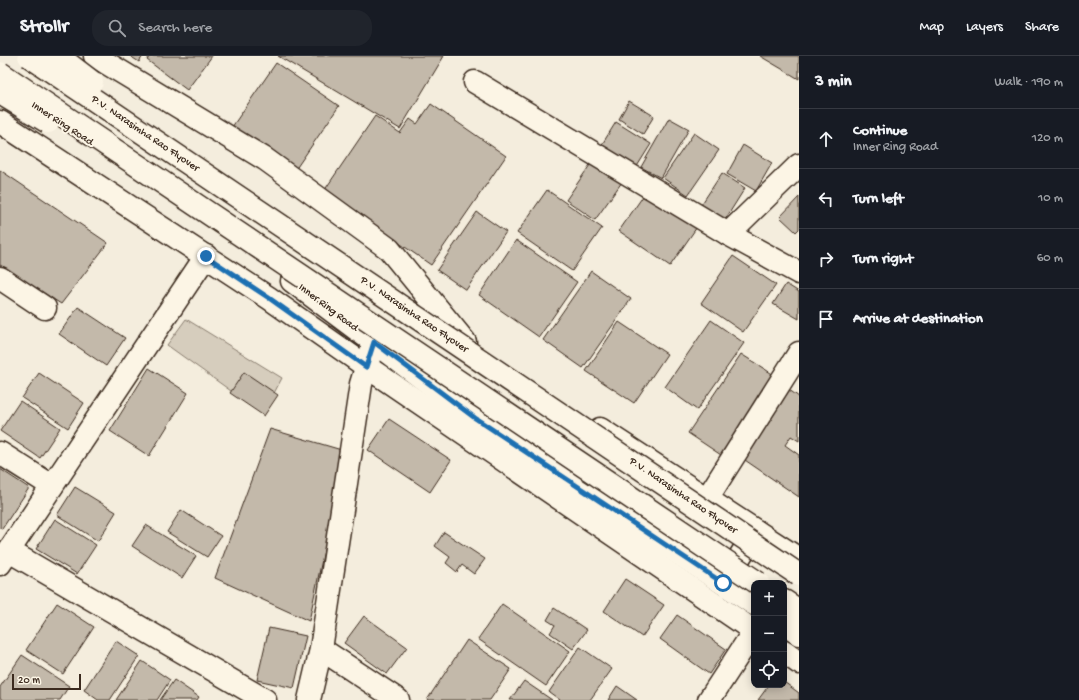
<!DOCTYPE html>
<meta charset="utf-8">
<style>
:root{--surface:#171b24;--page:#20242c;--text:#f1f3f6;--muted:#9ea1a6;--line:#363941}
body{margin:0;font-family:"Gochi Hand",sans-serif;background:var(--page);color:var(--text)}
.controls{position:absolute;right:12px;bottom:12px;display:grid;overflow:hidden;border-radius:8px;box-shadow:0 2px 10px #0003}
.controls button{width:36px;height:36px;display:grid;place-items:center;padding:0;border:0;border-bottom:1px solid var(--line);background:var(--surface);color:var(--text);font:20px sans-serif}
.scale{position:absolute;left:12px;bottom:10px;width:69px;box-sizing:border-box;padding-left:4px;border:2px solid #3b2a1e;border-top:0;font-size:11px;line-height:14px;white-space:nowrap;color:#3b2a1e;-webkit-text-stroke:3px #fcf5e5;paint-order:stroke}
.stop{position:absolute;width:12px;height:12px;margin:-9px;border:3px solid #1f6fb2;border-radius:50%;background:#fff}
.stop.end{background:#1f6fb2;border-color:#fff;box-shadow:0 1px 4px #0008}
.list{margin:0;padding:0;list-style:none}
h2{display:flex;justify-content:space-between;align-items:center;height:52px;margin:0;padding:0 16px;font-size:17px}
h2 small{font-size:13px;font-weight:400;color:var(--muted)}
.list li{display:grid;grid-template-columns:26px 1fr auto;gap:12px;align-items:center;box-sizing:border-box;height:60px;padding:0 16px;border-top:1px solid var(--line)}
.list b{display:block;font-size:15px;white-space:nowrap}
.list p{margin:0;font-size:13px;white-space:nowrap;color:var(--muted)}
.list em{font-size:13px;font-style:normal;color:var(--muted)}
.icon{flex:none;width:22px;height:22px;fill:none;stroke:currentColor;stroke-width:2;stroke-linecap:round;stroke-linejoin:round}
.map{position:relative;flex:none;width:799px;height:644px;overflow:hidden}
header{display:flex;align-items:center;gap:24px;box-sizing:border-box;height:56px;padding:0 20px;background:var(--surface);border-bottom:1px solid var(--line)}
header strong{font-size:19px}
nav{display:flex;gap:22px;margin-inline-start:auto;font-size:14px}
.search{width:280px;height:36px;background:var(--page);display:flex;align-items:center;gap:10px;box-sizing:border-box;padding:0 14px;border-radius:16px;color:var(--muted);font-size:15px}
main{display:flex}
aside{flex:1;background:var(--surface)}
.map>svg:first-child{display:block}
</style>
<header>
<strong>Strollr</strong>
<div class="search"><svg class="icon" aria-label="search" viewBox="0 0 24 24"><circle cx="10" cy="10" r="6"/><path d="M15 15l6 6"/></svg>Search here</div>
<nav><a>Map</a><a>Layers</a><a>Share</a></nav>
</header>
<main>
<div class="map">
<svg width="799" height="644" viewBox="0 0 799 644">
<rect width="100%" height="100%" fill="#f4eddd"/>
<filter id="ink" filterUnits="userSpaceOnUse"><feTurbulence type="fractalNoise" baseFrequency=".025" numOctaves="2"/><feDisplacementMap in="SourceGraphic" scale="8" xChannelSelector="R" yChannelSelector="G"/><feConvolveMatrix kernelMatrix="1 2 1 2 8 2 1 2 1" color-interpolation-filters="sRGB"/></filter>
<g filter="url(#ink)">
<path fill="#d6cdbd" stroke="#887c6e" d="M186,263L282,322L263,358L167,289Z"/>
<g fill="#c3b9aa" stroke="#3b2a1e">
<path d="M130,0H143L139,6Z"/>
<path d="M150,0H212L187,34L147,4Z"/>
<path d="M278,0H444L400,73Z"/>
<path d="M760,0H799V23Z"/>
<path d="M276,7L339,50L295,114L232,71Z"/>
<path d="M629,45L654,60L643,78L619,63Z"/>
<path d="M431,48L506,100L431,209L324,135L375,60L400,77L410,63L417,68Z"/>
<path d="M669,62L689,73L661,122L641,111Z"/>
<path d="M616,66L651,88L636,112L601,90Z"/>
<path d="M694,77L719,94L688,139L663,122Z"/>
<path d="M743,89L772,107L756,135L727,118Z"/>
<path d="M592,106L622,126L595,164L566,144Z"/>
<path d="M0,114L108,187L61,248L0,209Z"/>
<path d="M722,117L745,132L723,167L699,152Z"/>
<path d="M648,133L699,168L670,210L619,175Z"/>
<path d="M547,134L602,172L572,215L517,177Z"/>
<path d="M799,141V173L796,176L780,161Z"/>
<path d="M477,156L506,176L466,234L437,214Z"/>
<path d="M516,184L577,226L539,281L479,239Z"/>
<path d="M733,200L776,229L743,276L701,247Z"/>
<path d="M591,215L631,243L583,312L543,284Z"/>
<path d="M786,228L799,236V263L773,248Z"/>
<path d="M78,251L125,282L106,310L59,278Z"/>
<path d="M711,264L744,287L697,354L665,331Z"/>
<path d="M619,266L667,298L634,347L586,315Z"/>
<path d="M741,298L774,319L721,399L688,377Z"/>
<path d="M149,312L188,337L149,400L110,375Z"/>
<path d="M244,316L278,339L264,360L230,337Z"/>
<path d="M39,317L84,347L68,372L22,342Z"/>
<path d="M785,331L799,341V385L791,380L785,389L799,399V441L739,400Z"/>
<path d="M20,345L60,372L40,402L0,375Z"/>
<path d="M389,363L451,404L430,436L368,394Z"/>
<path d="M270,373L345,395L309,565L215,522Z"/>
<path d="M0,413L29,432L2,473L0,472Z"/>
<path d="M75,431L116,456L98,485L57,459Z"/>
<path d="M181,454L221,480L207,501L167,476Z"/>
<path d="M55,463L96,489L77,518L36,493Z"/>
<path d="M146,469L196,500L182,522L132,490Z"/>
<path d="M444,476L485,503L474,518L462,509L457,516L446,507L450,501L435,490Z"/>
<path d="M625,523L664,549L642,581L604,555Z"/>
<path d="M57,547L94,571L63,618L26,594Z"/>
<path d="M502,548L570,595L546,630L478,583Z"/>
<path d="M554,552L587,574L573,593L550,577L555,569L547,564Z"/>
<path d="M677,559L726,593L709,618L660,583Z"/>
<path d="M364,560L407,591L387,618L344,587Z"/>
<path d="M269,572L306,580L294,632L257,624Z"/>
<path d="M467,584L511,613L490,644H427Z"/>
<path d="M116,585L139,600L110,644H98L84,634Z"/>
<path d="M580,591L612,613L590,644H560L549,636Z"/>
<path d="M22,599L69,630L60,644H3L0,642V631Z"/>
<path d="M142,605L170,624L157,644H116Z"/>
<path d="M174,624L199,641L197,644H160Z"/>
<path d="M524,625L552,644H510Z"/>
<path d="M784,626L799,637V644H758L769,629H784Z"/>
<path d="M617,630L637,644H608Z"/>
</g>
<g fill="none" stroke-linecap="round" stroke-linejoin="round">
<g stroke="#3b2a1e" stroke-width="25">
<g id="street">
<path d="M475,26L728,178L799,217"/>
<path d="M728,178L799,109"/>
<path d="M0,222L45,252"/>
<path d="M0,397L52,430"/>
<path d="M708,441L799,297"/>
<path d="M9,495L265,644"/>
<path d="M0,508L206,200"/>
<path d="M321,593L398,644"/>
<path d="M309,644L321,593L361,328L374,286"/>
<path d="M709,644L754,575"/>
</g>
</g>
<g stroke="#3b2a1e" stroke-width="25">
<g id="secondary">
<path d="M95,0L265,103L389,193L465,286"/>
<path d="M0,66L269,242L367,311L754,575"/>
<path d="M784,596L799,607"/>
</g>
</g>
<g stroke="#3b2a1e" stroke-width="25">
<g id="primary">
<path d="M292,225L475,362L754,548"/>
<path d="M600,373L799,503"/>
<path d="M724,526L756,475"/>
<path d="M784,568L799,578"/>
</g>
</g>
<g stroke="#3b2a1e" stroke-width="25">
<path id="highway" d="M784,545L799,555"/>
</g>
<use href="#street" stroke="#fcf5e5" stroke-width="22"/>
<use href="#secondary" stroke="#fcf5e5" stroke-width="22"/>
<use href="#primary" stroke="#fcf5e5" stroke-width="22"/>
<use href="#highway" stroke="#fcf5e5" stroke-width="22"/>
<g stroke="#3b2a1e" stroke-width="25" stroke-linecap="butt">
<g id="highway-bridge">
<path d="M29,0L799,519"/>
<path d="M58,0L92,26"/>
<path d="M0,17L758,527"/>
<path d="M0,37L48,66"/>
</g>
</g>
<use href="#highway-bridge" stroke="#fcf5e5" stroke-width="22"/>
</g>
</g>
<g fill="none" stroke-linecap="round" stroke-linejoin="round" filter="url(#ink)">
<path stroke="#1f6fb2" stroke-width="5" d="M206,200L269,242L366,311L374,286L475,362L723,527"/>
</g>
<g text-anchor="middle" dominant-baseline="central" stroke-width="4" stroke-linejoin="round" paint-order="stroke">
<g font-size="11" fill="#3b2a1e" stroke="#fcf5e5">
<text transform="translate(62 68) rotate(33)">Inner Ring Road</text>
<text transform="translate(145 78) rotate(34)">P.V. Narasimha Rao Flyover</text>
<text transform="translate(328 252) rotate(37)">Inner Ring Road</text>
<text transform="translate(414 259) rotate(34)">P.V. Narasimha Rao Flyover</text>
<text transform="translate(683 440) rotate(34)">P.V. Narasimha Rao Flyover</text>
</g>
</g>
</svg>
<div class="controls">
<button>+</button>
<button>−</button>
<button><svg class="icon" aria-label="locate" viewBox="0 0 24 24"><circle cx="12" cy="12" r="6"/><path d="M12 2v4M12 18v4M2 12h4M18 12h4"/></svg></button>
</div>
<div class="scale">20 m</div>
<div class="stop" style="left:723px;top:527px"></div>
<div class="stop end" style="left:206px;top:200px"></div>
</div>
<aside>
<h2>3 min<small>Walk · 190 m</small></h2>
<ul class="list">
<li><svg class="icon" aria-label="ahead" viewBox="0 0 24 24"><path d="M12 20V5M6 11l6-6 6 6"/></svg><div><b>Continue</b><p>Inner Ring Road</p></div><em>120 m</em></li>
<li><svg class="icon" aria-label="left" viewBox="0 0 24 24"><path d="M17 20v-9H6M10 6l-5 5 5 5"/></svg><div><b>Turn left</b></div><em>10 m</em></li>
<li><svg class="icon" aria-label="right" viewBox="0 0 24 24"><path d="M7 20v-9h11M14 6l5 5-5 5"/></svg><div><b>Turn right</b></div><em>60 m</em></li>
<li><svg class="icon" aria-label="arrive" viewBox="0 0 24 24"><path d="M6 21V4h12l-3 4 3 4H6"/></svg><div><b>Arrive at destination</b></div></li>
</ul>
</aside>
</main>
